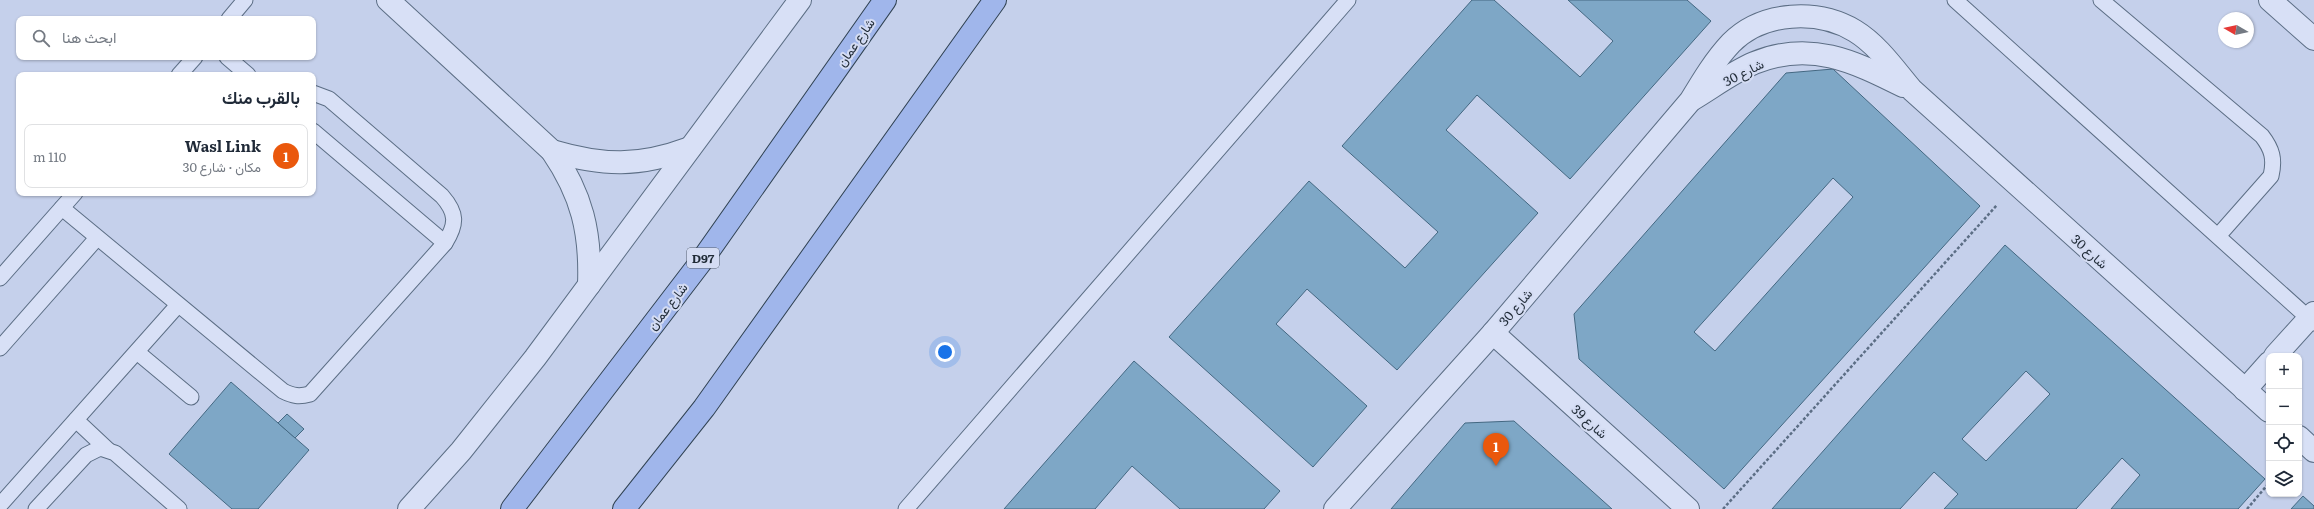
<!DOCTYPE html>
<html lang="ar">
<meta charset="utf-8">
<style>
:root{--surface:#fff;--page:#f2f2f3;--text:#1f2937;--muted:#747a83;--line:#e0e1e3;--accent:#ea580c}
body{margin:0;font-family:Literata,Vazirmatn,serif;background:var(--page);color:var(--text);direction:rtl}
.controls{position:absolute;right:12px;bottom:12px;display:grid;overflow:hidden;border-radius:8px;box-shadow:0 1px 3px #0004}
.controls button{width:36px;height:36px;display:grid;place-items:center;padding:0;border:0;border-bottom:1px solid var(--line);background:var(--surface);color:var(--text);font:20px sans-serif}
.compass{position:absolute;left:2218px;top:12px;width:36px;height:36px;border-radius:50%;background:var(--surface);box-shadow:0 1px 3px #0004;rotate:279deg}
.you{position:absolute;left:945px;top:352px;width:14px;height:14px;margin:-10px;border:3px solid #fff;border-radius:50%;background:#1a73e8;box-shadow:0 0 0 6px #1a73e833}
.badge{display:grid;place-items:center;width:26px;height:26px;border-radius:50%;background:var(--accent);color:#fff;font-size:13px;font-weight:700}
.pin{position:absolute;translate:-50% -33px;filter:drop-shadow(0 1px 2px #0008)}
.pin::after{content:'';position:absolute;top:21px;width:14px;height:12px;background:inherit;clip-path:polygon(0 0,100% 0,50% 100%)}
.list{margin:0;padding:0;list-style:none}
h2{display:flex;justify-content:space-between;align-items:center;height:52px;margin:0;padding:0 16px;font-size:17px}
h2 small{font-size:13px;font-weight:400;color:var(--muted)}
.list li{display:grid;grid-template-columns:26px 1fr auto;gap:12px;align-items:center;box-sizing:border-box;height:64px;margin:0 8px 8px;padding:0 8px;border:1px solid var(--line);border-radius:8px}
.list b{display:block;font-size:15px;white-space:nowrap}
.list p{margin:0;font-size:13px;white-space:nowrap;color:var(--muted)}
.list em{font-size:13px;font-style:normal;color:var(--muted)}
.icon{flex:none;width:22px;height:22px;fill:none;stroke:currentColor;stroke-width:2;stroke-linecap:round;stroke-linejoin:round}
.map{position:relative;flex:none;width:2314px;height:509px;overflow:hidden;direction:ltr}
.search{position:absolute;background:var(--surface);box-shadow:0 1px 3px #0004;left:16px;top:16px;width:300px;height:44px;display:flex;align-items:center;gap:10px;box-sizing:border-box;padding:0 14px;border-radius:8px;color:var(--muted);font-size:15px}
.panel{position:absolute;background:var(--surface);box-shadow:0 1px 3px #0004;left:16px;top:72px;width:300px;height:124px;border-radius:8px;direction:rtl}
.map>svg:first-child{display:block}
</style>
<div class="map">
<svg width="2314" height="509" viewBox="0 0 2314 509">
<rect width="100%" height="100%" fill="#c5d0eb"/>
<g fill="#7ea7c6" stroke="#446882" fill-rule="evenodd">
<path d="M1472,0H1494L1580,77L1613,41L1568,0H1687L1711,21L1570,179L1477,95L1446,130L1538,213L1397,370L1307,289L1276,324L1367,406L1313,467L1169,337L1309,181L1405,268L1438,232L1342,146Z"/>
<path d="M1833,69L1980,206L1724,489L1579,359L1574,314L1786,73ZM1833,178L1853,197L1715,351L1694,332Z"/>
<path d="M2005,245L2265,479L2238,509H2111L2140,475L2122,458L2076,509H1944L1958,494L1934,472L1900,509H1772ZM2026,371L2050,394L1986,461L1962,439Z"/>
<path d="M1134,361L1280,491L1264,509H1180L1132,466L1095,509H1004Z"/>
<path d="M231,382L309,450L258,509H232L169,454Z"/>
<path d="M287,414L304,429L295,438L278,423Z"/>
<path d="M1514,421L1612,509H1391L1465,423Z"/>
<path d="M2303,496L2314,506V509H2291Z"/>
</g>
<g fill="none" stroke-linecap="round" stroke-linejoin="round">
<g stroke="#5c6e85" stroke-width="17">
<g id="service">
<path d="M1955,0L2314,323"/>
<path d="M2101,0L2262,136C2272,149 2275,159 2271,176L2218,236"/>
<path d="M229,19L245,0"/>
<path d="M227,57L248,75"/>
<path d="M179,75L195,57"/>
<path d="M313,131L445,243"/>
<path d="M62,208L283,391C293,396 299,397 310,394L445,243C457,224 457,213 442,196L329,99L313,93"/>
<path d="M0,278L75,193"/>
<path d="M0,348L97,238"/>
<path d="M137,352L191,397"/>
<path d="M76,420L108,450"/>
<path d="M0,505L178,305"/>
<path d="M36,509L86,455L100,448L115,453L179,509"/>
<path d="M906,509L1348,0"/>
</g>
</g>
<g stroke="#5c6e85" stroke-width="24">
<g id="minor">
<path d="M388,0L552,151C582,195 591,232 589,285"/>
<path d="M1693,99C1713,87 1733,72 1754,63C1810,40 1853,61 1903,86"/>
<path d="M552,151C603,166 639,167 690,148"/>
<path d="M1493,333L1688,509"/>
<path d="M2275,356L2314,313"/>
<path d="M2245,390L2269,363"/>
<path d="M2299,437L2314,451"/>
<path d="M409,509L461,451L535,358L800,0"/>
<path d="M1335,509L1493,333L1691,100C1703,80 1715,60 1731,43C1763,11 1818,9 1855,31C1878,45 1895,70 1912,90L2269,411"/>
</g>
</g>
<g stroke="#5c6e85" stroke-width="24">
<path id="tertiary" d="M2270,0L2314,39"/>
</g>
<g stroke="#304253" stroke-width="24">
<g id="primary">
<path d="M512,509L700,263L885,0"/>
<path d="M624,509L704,408L995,0"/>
</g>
</g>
<g stroke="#5c6e85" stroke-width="2.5" stroke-dasharray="3 2" stroke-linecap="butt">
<path d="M1723,509L1997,205"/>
<path d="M2247,509L2269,483"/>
</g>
<use href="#service" stroke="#d8e0f6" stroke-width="15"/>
<use href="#minor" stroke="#d8e0f6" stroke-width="22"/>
<use href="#tertiary" stroke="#d8e0f6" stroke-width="22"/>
<use href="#primary" stroke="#a0b6eb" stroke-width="22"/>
</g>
<g text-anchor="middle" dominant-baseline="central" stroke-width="4" stroke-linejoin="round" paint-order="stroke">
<rect fill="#d4dcf3" stroke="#555f6f" stroke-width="1" x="687" y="248" width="32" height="20" rx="3"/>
<g font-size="12" font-weight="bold" fill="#1f2a36">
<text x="703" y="258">D97</text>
</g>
<g font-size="13" fill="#1f2a36" stroke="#d4dcf3">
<text transform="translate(855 42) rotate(-55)">شارع عمان</text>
<text transform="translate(1743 72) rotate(-27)">شارع 30</text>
<text transform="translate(2090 251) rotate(42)">شارع 30</text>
<text transform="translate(667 306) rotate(-52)">شارع عمان</text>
<text transform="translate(1515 307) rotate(-50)">شارع 30</text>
<text transform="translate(1590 421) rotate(42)">شارع 39</text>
</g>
</g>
</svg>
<div class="controls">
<button>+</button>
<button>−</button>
<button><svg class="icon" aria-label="locate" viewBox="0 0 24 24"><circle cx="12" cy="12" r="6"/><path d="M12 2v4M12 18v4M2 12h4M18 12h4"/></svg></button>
<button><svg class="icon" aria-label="layers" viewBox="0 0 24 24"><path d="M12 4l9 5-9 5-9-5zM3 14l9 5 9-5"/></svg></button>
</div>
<svg class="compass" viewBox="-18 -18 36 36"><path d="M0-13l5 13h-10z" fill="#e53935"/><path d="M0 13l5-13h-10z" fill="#747a83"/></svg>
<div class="you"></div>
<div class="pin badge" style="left:1496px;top:466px">1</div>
<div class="search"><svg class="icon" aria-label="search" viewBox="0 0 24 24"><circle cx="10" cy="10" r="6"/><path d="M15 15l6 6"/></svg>ابحث هنا</div>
<section class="panel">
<h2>بالقرب منك<small></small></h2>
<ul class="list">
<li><span class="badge">1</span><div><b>Wasl Link</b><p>مكان · شارع 30</p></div><em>110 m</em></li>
</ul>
</section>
</div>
